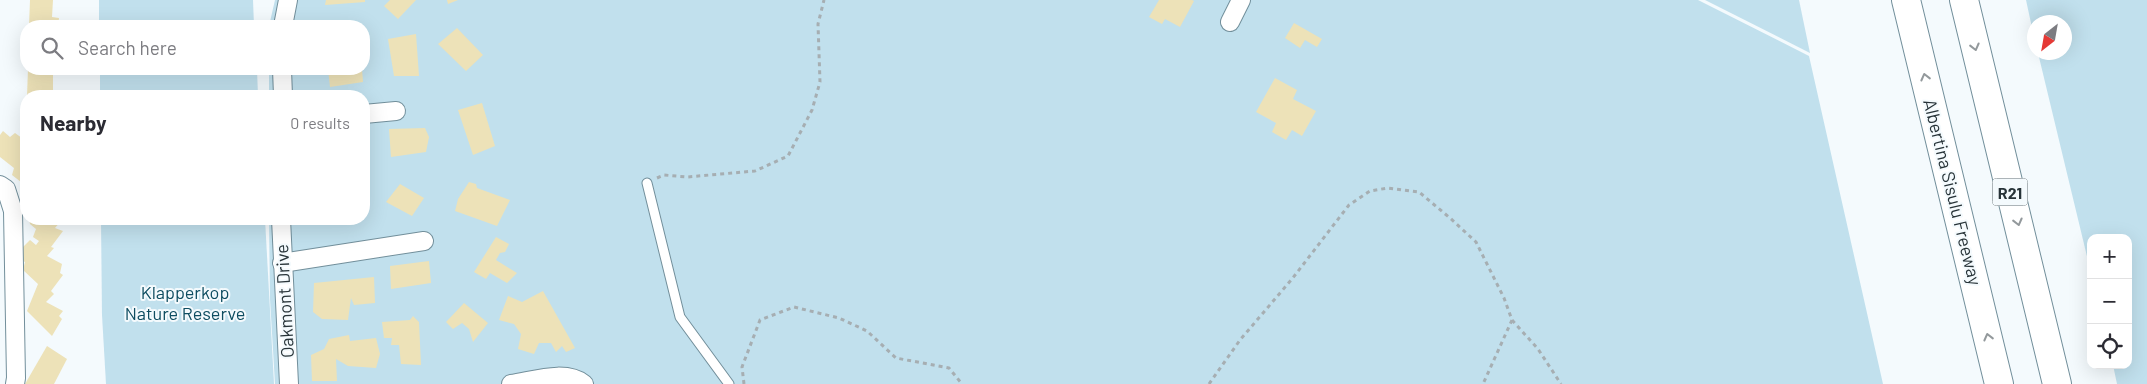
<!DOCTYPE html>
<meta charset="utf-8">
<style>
:root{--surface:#fff;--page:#f7f7f7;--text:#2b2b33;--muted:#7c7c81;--line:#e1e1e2}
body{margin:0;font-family:Barlow,sans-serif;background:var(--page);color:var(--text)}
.controls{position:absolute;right:15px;bottom:15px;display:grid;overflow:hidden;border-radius:10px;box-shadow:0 5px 20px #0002}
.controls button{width:45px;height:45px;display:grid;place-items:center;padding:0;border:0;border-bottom:1px solid var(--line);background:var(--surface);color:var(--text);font:25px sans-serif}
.compass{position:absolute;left:2027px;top:15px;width:45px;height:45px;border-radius:50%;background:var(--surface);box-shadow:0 5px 20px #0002;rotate:211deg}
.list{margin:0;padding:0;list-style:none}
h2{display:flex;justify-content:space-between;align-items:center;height:65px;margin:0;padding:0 20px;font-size:21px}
h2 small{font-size:16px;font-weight:400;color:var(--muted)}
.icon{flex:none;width:28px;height:28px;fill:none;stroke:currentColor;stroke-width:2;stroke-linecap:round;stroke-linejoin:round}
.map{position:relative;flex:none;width:2147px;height:384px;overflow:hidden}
.search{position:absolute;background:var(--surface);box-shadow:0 5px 20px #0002;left:20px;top:20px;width:350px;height:55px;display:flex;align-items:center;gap:12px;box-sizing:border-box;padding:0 18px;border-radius:20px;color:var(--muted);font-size:19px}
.panel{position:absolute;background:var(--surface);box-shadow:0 5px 20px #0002;left:20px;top:90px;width:350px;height:135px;border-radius:20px}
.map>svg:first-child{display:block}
</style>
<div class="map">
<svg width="2147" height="384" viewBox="0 0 2147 384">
<rect width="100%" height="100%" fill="#f4fafd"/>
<g fill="#c1e0ed">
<path d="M99,0H253L254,26H99Z"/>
<path d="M275,0H1698L1809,56L1883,384H275L270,299L269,219H364V96H269V69H364V26H269Z"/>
<path d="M1705,0H1799L1810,53Z"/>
<path d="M2026,0H2147V384H2117L2113,365H2128V238H2091V273L2038,53L2064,52V22H2034V37Z"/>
<path d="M100,69H257L258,96H100Z"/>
<path d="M101,219H265L274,384H106L102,315Z"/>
</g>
<g fill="#ede2b8">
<path d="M30,0H53L52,17L59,18L58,26H29Z"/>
<path d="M326,0H365V2L325,5Z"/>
<path d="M390,0H416L398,19L384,6Z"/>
<path d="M447,0H458L448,4Z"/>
<path d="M1159,0H1192L1194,1L1180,27L1165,19L1162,24L1149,17Z"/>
<path d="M1294,23L1322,39L1317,47L1305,40L1300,48L1285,38Z"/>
<path d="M457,28L483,55L466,71L438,44Z"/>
<path d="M416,34L419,76H394L388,39Z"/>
<path d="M28,69H53V96H27Z"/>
<path d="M328,69H362L363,82L330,87Z"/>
<path d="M1275,78L1297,90L1293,99L1316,111L1302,136L1292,130L1286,140L1272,132L1276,123L1256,112Z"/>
<path d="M482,103L495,146L473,155L458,110Z"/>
<path d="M425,128L429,137L426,152L391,157L389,129Z"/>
<path d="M3,131L10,137L15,133L26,141V155L24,159L26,160V180L21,182L12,175L14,168L0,157V135Z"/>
<path d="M469,182L476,184L477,188L510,200L497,226L455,211L458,199Z"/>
<path d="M400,184L424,198L412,216L386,202Z"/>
<path d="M29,219H58L61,221L55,228L63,231L51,247L54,248L47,256L62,264L60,273L63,275L51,291L54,294L46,302L63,311L59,316L62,319L52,336L27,311L38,284L23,270L25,262L14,256L30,240L36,245L39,241L33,237L36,229L30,224Z"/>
<path d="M496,237L509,244L505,252L500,253L496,260L517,273L507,283L490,273L486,279L474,272Z"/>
<path d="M429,261L431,283L391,289L390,266Z"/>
<path d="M374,277L375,303L354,305L351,298L348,320L322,319L313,312L314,283Z"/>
<path d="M543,291L575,348L566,352L562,346L556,352L551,343H539L534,354L518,349L521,334L514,324L499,320L508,296L522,302Z"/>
<path d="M464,303L488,323L473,342L469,329L462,323L453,329L446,322Z"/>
<path d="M413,316L419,322L421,365L401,364L399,345H391L392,338H384L382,322L410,320Z"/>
<path d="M349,335L350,341L376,338L380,354L376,368L348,366L336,359L337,381H312L311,355L324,349L329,339Z"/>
<path d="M47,346L67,359L54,384H25Z"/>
</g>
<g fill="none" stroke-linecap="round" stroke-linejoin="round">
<g stroke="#728f9b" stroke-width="11">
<path id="lane" d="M647,183L680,317L729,384"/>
</g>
<g stroke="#728f9b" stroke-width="20">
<g id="street">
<path d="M1230,22L1241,0"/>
<path d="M283,26L288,0"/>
<path d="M282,69L283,96"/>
<path d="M364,114L396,111"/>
<path d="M0,185L6,189L13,211L16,378L15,384"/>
<path d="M281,219L289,384"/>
<path d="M282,263L424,241"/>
<path d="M511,384C533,381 565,369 584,384"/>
</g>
</g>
<g stroke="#728f9b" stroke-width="30">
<g id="highway">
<path d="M1906,0L1999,384"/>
<path d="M1964,0L2057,384"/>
</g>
</g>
<g stroke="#a6aeb2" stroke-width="3" stroke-dasharray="4 4" stroke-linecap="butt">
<path d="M657,178L664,175L687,177L755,171L788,156L812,110L820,82L818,24L824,0"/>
<path d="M1512,320L1538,349L1561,384"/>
<path d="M744,384L742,367L760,320L794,307L839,318L867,331L896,358L949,368L962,384"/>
<path d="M1209,384L1240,340L1292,279L1349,205L1370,191L1388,188L1419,192L1450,218L1476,242L1504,298L1512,320L1483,384"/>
</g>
<use href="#lane" stroke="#fff" stroke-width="9"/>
<use href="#street" stroke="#fff" stroke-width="18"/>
<use href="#highway" stroke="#fff" stroke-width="28"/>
</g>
<defs><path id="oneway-chevron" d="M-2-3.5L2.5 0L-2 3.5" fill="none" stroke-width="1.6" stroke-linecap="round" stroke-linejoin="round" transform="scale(1.25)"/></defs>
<g stroke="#93999c">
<use href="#oneway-chevron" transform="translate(1975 47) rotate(76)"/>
<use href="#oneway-chevron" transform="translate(1925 77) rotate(-104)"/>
<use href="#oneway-chevron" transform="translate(2018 222) rotate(76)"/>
<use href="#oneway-chevron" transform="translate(1988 337) rotate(-104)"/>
</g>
<g text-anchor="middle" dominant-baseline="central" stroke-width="4" stroke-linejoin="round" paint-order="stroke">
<rect fill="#f4fafd" stroke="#646f73" stroke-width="1" x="1992.5" y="178.5" width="35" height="27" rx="4"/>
<g font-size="16" font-weight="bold" fill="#273338">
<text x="2010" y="192">R21</text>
</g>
<g font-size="18" fill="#273338" stroke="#f4fafd">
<text transform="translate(1953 192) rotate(76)">Albertina Sisulu Freeway</text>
<text transform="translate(284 301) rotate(-93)">Oakmont Drive</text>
</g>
<g font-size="18" fill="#0e4d61" stroke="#f4fafd">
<text x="185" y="292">Klapperkop<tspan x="185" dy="21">Nature Reserve</tspan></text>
</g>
</g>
</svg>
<div class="controls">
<button>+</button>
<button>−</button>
<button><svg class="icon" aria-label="locate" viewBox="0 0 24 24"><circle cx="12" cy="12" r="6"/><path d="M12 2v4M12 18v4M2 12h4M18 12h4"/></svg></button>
</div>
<svg class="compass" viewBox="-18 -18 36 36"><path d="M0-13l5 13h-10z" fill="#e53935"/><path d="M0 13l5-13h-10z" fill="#7c7c81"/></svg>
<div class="search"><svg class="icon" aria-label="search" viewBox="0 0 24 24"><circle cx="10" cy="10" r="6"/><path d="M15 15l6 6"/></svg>Search here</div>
<section class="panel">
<h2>Nearby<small>0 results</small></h2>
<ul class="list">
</ul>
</section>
</div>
